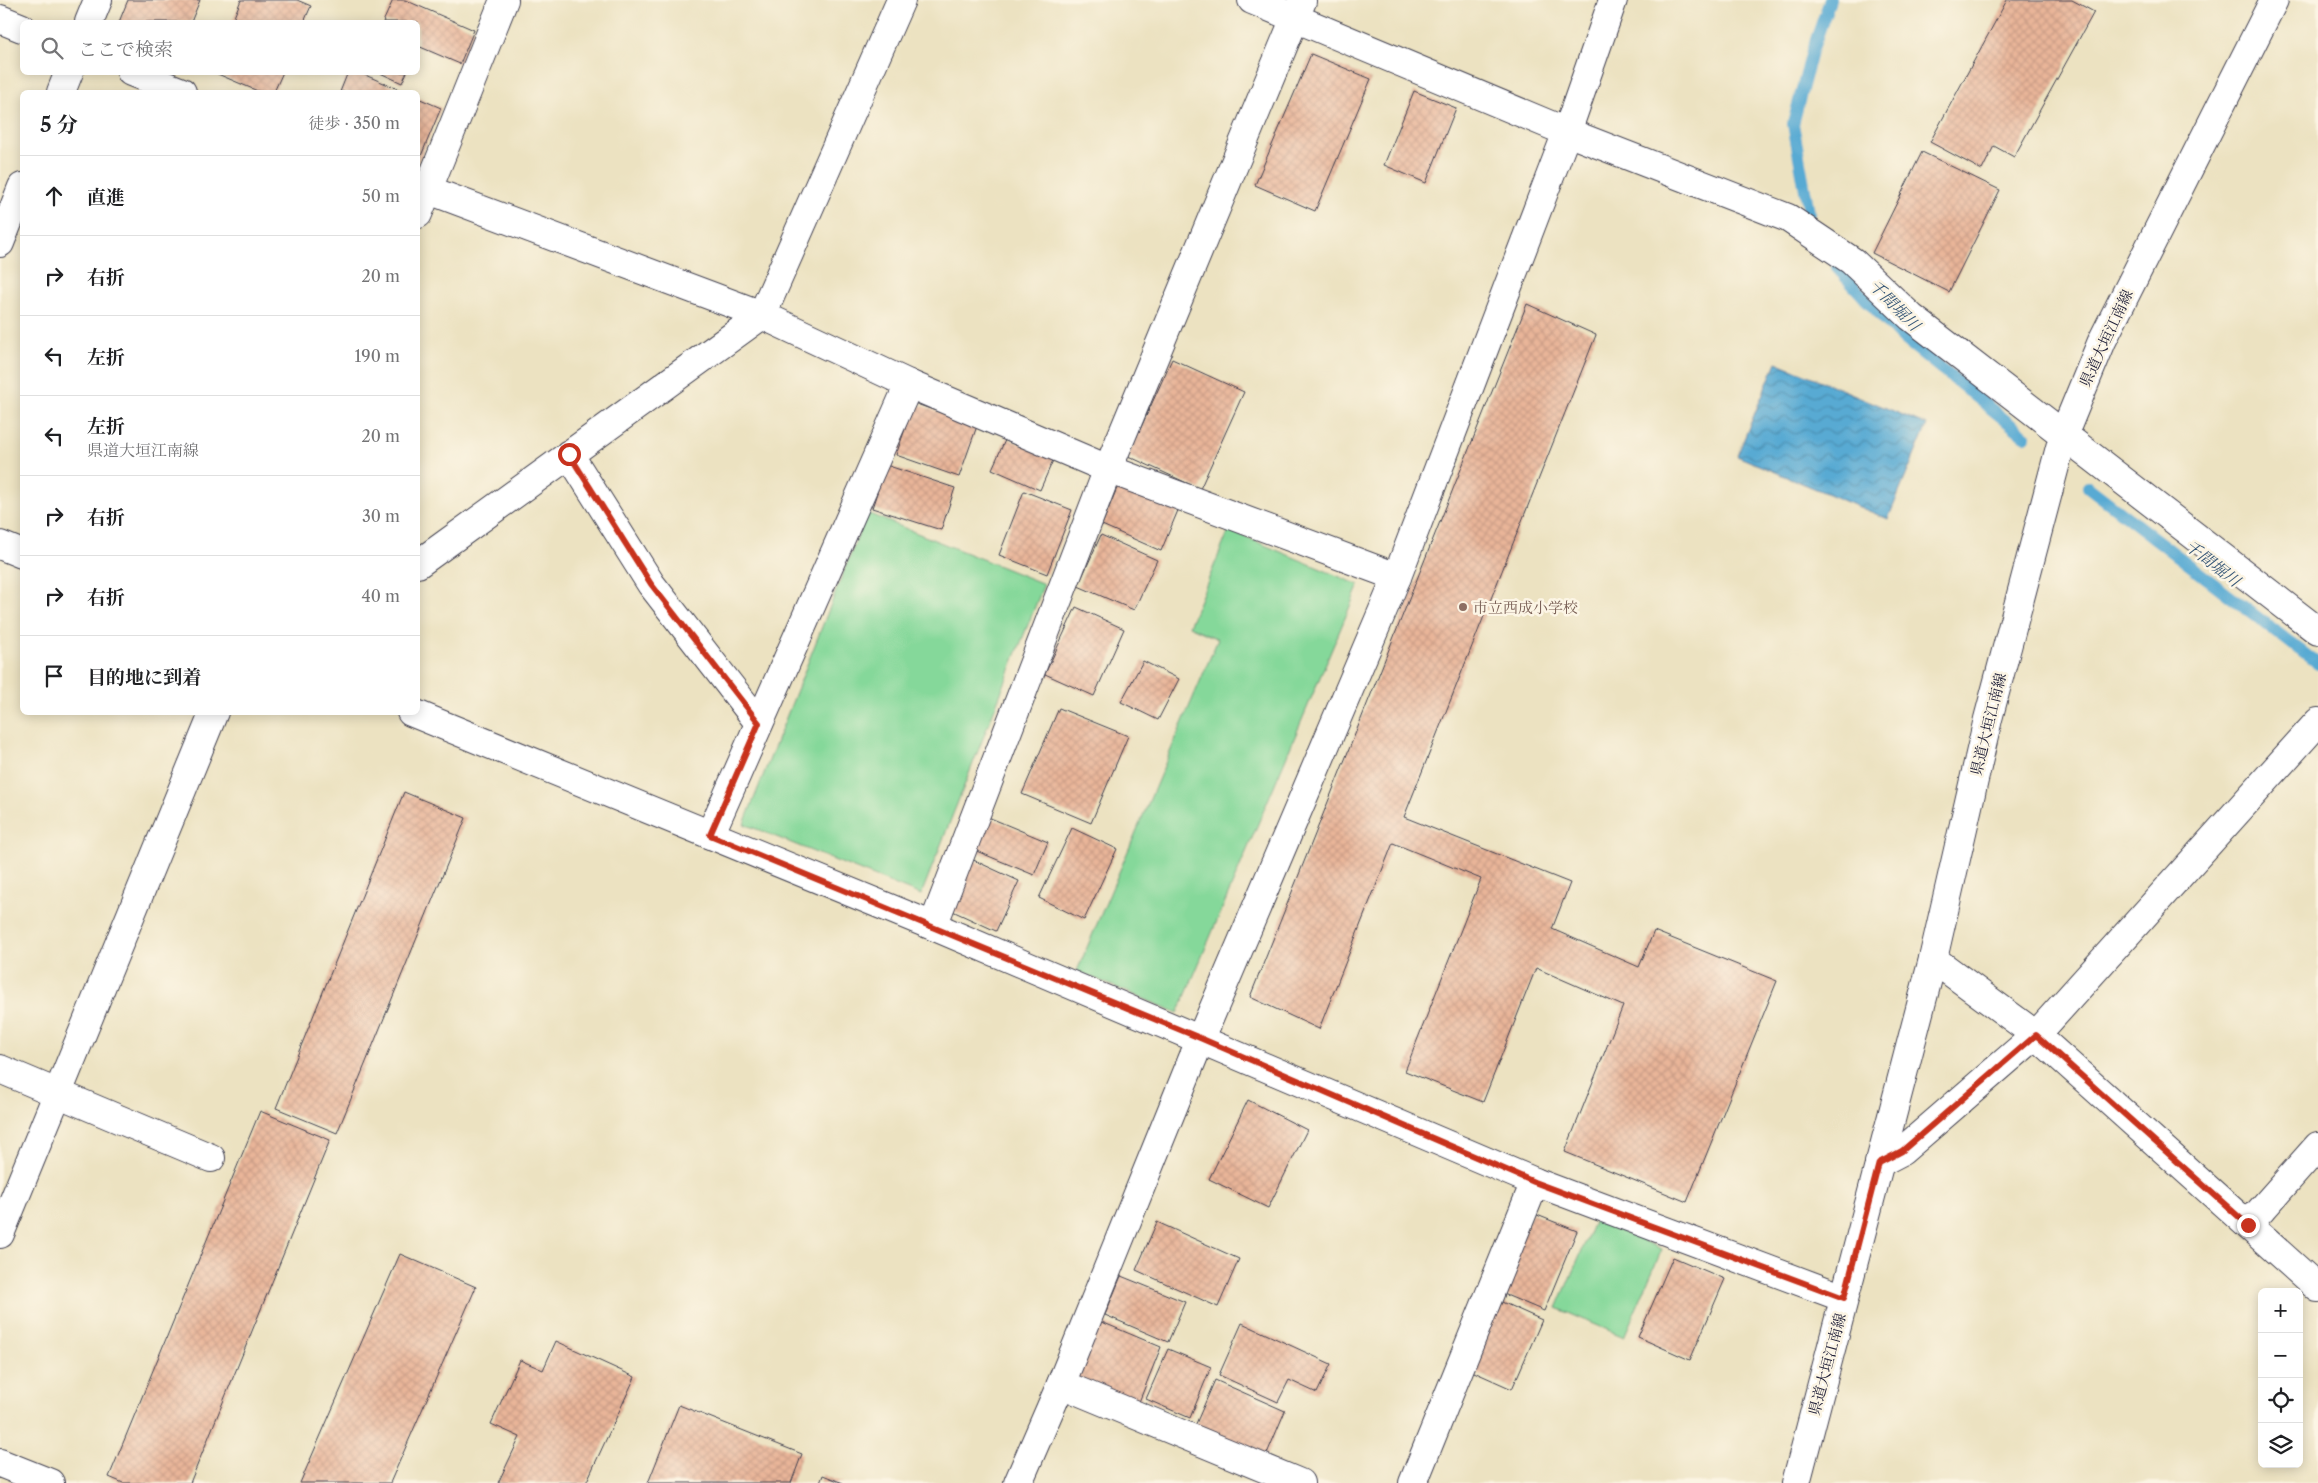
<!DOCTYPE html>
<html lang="ja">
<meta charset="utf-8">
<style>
:root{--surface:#fff;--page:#f6f6f6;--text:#202124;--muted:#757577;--line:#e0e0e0}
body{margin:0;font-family:"Libre Caslon Text","Noto Serif JP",serif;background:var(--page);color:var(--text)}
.controls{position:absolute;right:15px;bottom:15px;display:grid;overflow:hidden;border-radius:8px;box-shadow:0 2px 12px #0003}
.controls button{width:45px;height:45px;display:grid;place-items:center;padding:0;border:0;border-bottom:1px solid var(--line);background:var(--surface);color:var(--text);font:25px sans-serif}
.stop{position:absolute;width:15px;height:15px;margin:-11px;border:4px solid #c8321e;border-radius:50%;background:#fff}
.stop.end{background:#c8321e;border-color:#fff;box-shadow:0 1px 5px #0008}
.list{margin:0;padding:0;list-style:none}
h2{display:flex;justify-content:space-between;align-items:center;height:65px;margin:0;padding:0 20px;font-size:21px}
h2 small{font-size:16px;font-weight:400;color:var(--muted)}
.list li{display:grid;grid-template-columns:32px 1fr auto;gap:15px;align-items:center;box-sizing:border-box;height:80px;padding:0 20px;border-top:1px solid var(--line)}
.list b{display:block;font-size:19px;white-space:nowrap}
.list p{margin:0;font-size:16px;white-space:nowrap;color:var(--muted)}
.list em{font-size:16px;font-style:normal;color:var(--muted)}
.icon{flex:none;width:28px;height:28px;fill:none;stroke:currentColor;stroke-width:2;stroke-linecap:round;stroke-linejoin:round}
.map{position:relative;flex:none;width:2318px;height:1483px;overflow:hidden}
.search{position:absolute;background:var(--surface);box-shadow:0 2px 12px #0003;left:20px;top:20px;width:400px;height:55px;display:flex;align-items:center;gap:12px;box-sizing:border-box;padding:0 18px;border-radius:8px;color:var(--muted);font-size:19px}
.panel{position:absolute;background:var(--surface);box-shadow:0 2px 12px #0003;left:20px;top:90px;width:400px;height:625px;border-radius:8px}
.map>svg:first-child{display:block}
</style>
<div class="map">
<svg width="2318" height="1483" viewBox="0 0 2318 1483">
<defs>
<pattern id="water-waves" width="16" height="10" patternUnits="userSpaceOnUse" patternTransform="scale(1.25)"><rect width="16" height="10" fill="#58aad3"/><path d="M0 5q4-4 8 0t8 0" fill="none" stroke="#488aac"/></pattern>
<pattern id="building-cross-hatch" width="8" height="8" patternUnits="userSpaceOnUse" patternTransform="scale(1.25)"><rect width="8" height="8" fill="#e9b599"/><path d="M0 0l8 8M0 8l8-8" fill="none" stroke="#c89b85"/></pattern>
</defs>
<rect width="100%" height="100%" fill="#fcf5e5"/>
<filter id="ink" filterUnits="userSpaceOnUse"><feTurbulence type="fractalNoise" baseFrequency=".02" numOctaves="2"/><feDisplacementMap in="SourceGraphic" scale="10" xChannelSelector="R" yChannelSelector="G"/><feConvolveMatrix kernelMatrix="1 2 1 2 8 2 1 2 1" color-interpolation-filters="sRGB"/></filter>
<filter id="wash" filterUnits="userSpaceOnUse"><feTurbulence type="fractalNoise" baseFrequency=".0096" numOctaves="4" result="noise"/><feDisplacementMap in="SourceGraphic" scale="20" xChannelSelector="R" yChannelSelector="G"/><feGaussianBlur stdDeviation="1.12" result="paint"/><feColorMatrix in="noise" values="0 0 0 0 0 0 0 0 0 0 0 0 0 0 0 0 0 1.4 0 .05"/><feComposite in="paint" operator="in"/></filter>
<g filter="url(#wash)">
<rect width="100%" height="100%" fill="#ece2c1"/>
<g fill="#85d89a" stroke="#547d6a">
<path d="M867,513L1044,584L921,895L744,824Z"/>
<path d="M1229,530L1359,585L1178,1013L1077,971L1218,639L1189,626Z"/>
<path d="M1595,1220L1662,1249L1624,1337L1557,1308Z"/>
</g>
<path fill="url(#water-waves)" stroke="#3d6687" d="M1776,362L1927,425L1888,519L1737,456Z"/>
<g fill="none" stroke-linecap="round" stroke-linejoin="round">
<g stroke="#58aad3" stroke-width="12">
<path d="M1809,212L1793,124L1812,51L1830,0"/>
<path d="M1837,268L1898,334L2025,436"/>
<path d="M2088,487L2318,664"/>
</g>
</g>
<g id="blocks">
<g fill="url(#building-cross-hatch)">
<path d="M128,0H200L191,22H119Z"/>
<path d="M241,0H297L311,6L304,22H232Z"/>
<path d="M393,0H405L474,30L460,64L418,46V22H383Z"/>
<path d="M2007,0H2072L2094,12L2014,157L1994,146L1982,170L1930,142Z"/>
<path d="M1311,54L1371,79L1315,211L1255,185Z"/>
<path d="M213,72H283L274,92H260Z"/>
<path d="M348,72H358L405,92H340Z"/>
<path d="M378,72H407L402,83Z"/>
<path d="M1414,91L1456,108L1426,183L1384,165Z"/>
<path d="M418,98L441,108L418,163Z"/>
<path d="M1922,152L2000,190L1949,292L1872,253Z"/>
<path d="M1527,304L1596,335L1404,817L1570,883L1552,929L1639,967L1654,931L1777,981L1687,1202L1565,1152L1623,1006L1536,968L1483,1102L1405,1071L1481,879L1393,843L1319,1029L1250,997Z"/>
<path d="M1172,359L1244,392L1200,489L1128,456Z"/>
<path d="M914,403L977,426L959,477L896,455Z"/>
<path d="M1006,438L1054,458L1040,490L992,469Z"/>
<path d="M886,465L955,488L941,530L872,508Z"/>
<path d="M1119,483L1179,508L1161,551L1102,525Z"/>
<path d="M1024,491L1072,510L1047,574L999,555Z"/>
<path d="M1101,535L1157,560L1134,610L1078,586Z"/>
<path d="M1076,607L1124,629L1094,696L1045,674Z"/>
<path d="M1143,661L1179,679L1158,720L1121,702Z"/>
<path d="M1059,708L1128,736L1091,823L1022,794Z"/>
<path d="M404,792L466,818L337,1133L276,1108Z"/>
<path d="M988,817L1048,842L1034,875L974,850Z"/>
<path d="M1072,828L1117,849L1084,920L1039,898Z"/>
<path d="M969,858L1019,881L996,931L946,908Z"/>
<path d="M1248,1100L1307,1130L1268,1208L1209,1179Z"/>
<path d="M260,1111L330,1140L190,1483H123L109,1477Z"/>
<path d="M1532,1213L1577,1231L1544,1311L1499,1292Z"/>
<path d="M1157,1222L1239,1259L1218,1307L1136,1270Z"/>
<path d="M400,1254L476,1287L390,1483H300Z"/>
<path d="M1673,1257L1725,1279L1690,1360L1638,1337Z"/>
<path d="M1121,1276L1185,1302L1168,1342L1105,1315Z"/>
<path d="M1495,1299L1542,1320L1512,1389L1465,1368Z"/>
<path d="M1097,1320L1161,1347L1137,1407L1072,1380Z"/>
<path d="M1242,1323L1331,1364L1317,1393L1289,1380L1278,1402L1219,1375Z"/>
<path d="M556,1341L635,1377L586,1483H498L520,1437L491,1424L520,1360L543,1370Z"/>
<path d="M1168,1349L1211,1367L1190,1418L1146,1399Z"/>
<path d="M1215,1380L1285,1411L1266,1456L1195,1426Z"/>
<path d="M679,1405L802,1454L791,1483H648Z"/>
<path d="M823,1475L843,1483H820Z"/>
</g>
</g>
</g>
<g filter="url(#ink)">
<use href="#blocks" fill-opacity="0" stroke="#403f4f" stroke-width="1"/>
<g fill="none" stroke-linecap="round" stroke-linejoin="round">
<g stroke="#403f4f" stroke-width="30">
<g id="street">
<path d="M1252,0L1567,132L1788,218L1852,261L1911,317L2318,631"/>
<path d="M0,19L22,28"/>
<path d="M89,22L98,0"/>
<path d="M131,72L182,92"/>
<path d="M61,92L69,72"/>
<path d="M418,186L762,315L909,384L1108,469L1397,577"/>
<path d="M418,214L504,0"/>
<path d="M0,243L22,187"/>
<path d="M569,454L651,584L759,723"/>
<path d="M0,545L22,554"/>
<path d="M418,564L762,315L901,0"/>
<path d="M411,712L933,926L1535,1182L1844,1298"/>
<path d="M710,835L909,384"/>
<path d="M933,926L1108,469L1302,1"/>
<path d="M1933,959L2036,1035L2318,1288"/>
<path d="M0,1069L211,1158"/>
<path d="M1879,1163L1902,1151L2036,1035L2318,722"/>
<path d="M2248,1225L2318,1146"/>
<path d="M0,1234L214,712"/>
<path d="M1061,1384L1300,1483"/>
<path d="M0,1463L50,1483"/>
<path d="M1018,1483L1061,1384L1201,1038L1397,577L1567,132L1613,0"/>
<path d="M1413,1483L1535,1182"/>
</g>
</g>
<g stroke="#403f4f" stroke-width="30">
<path id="secondary" d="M1796,1483L1933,959L1988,719L2063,436L2102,341L2274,0"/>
</g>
<use href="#street" stroke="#fff" stroke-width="28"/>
<use href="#secondary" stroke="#fff" stroke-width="28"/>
</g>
</g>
<g fill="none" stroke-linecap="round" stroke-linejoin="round" filter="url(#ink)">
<path stroke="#c8321e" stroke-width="6" d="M569,454L651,584L759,723L710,835L1200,1038L1534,1182L1844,1298L1879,1163L1902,1151L2036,1035L2248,1225"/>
</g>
<circle fill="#8d6e63" stroke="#fcf5e5" stroke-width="2" cx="1463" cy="607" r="5"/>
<g text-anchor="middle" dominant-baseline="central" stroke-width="5" stroke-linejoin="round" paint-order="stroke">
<g font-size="15" fill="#22223b" stroke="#fcf5e5">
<text transform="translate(2106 338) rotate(-65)">県道大垣江南線</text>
<text transform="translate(1988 724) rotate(-76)">県道大垣江南線</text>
<text transform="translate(1827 1364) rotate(-75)">県道大垣江南線</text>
</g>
<g font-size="15" fill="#785e54" stroke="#fcf5e5" text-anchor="start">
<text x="1473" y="607">市立西成小学校</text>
</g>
<g font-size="16" font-style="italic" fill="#385878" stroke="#fcf5e5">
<text transform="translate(1895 305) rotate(45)">千間堀川</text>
<text transform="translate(2213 563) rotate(38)">千間堀川</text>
</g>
</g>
</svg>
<div class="controls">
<button>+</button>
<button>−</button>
<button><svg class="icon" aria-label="locate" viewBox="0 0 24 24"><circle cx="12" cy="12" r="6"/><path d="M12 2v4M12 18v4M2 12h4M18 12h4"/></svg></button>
<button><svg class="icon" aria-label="layers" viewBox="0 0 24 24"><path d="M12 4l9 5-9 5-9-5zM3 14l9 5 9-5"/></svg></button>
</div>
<div class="stop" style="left:569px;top:454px"></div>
<div class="stop end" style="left:2248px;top:1225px"></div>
<div class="search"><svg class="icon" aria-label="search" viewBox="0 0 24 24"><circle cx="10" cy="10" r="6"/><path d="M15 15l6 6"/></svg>ここで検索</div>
<section class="panel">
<h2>5 分<small>徒歩 · 350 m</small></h2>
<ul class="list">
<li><svg class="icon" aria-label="ahead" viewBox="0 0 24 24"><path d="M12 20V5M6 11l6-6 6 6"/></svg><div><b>直進</b></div><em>50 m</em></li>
<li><svg class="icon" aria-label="right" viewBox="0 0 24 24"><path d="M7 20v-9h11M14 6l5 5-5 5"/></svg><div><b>右折</b></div><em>20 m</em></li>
<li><svg class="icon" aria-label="left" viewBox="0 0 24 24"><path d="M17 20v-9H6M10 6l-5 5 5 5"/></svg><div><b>左折</b></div><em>190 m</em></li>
<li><svg class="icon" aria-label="left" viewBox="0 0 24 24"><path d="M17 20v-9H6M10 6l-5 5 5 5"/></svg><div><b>左折</b><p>県道大垣江南線</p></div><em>20 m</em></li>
<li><svg class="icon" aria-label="right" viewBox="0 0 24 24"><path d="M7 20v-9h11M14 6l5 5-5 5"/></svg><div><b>右折</b></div><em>30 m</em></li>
<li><svg class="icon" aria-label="right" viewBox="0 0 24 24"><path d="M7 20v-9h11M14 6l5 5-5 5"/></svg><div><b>右折</b></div><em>40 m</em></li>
<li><svg class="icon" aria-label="arrive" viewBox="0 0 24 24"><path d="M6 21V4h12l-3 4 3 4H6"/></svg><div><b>目的地に到着</b></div></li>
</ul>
</section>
</div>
